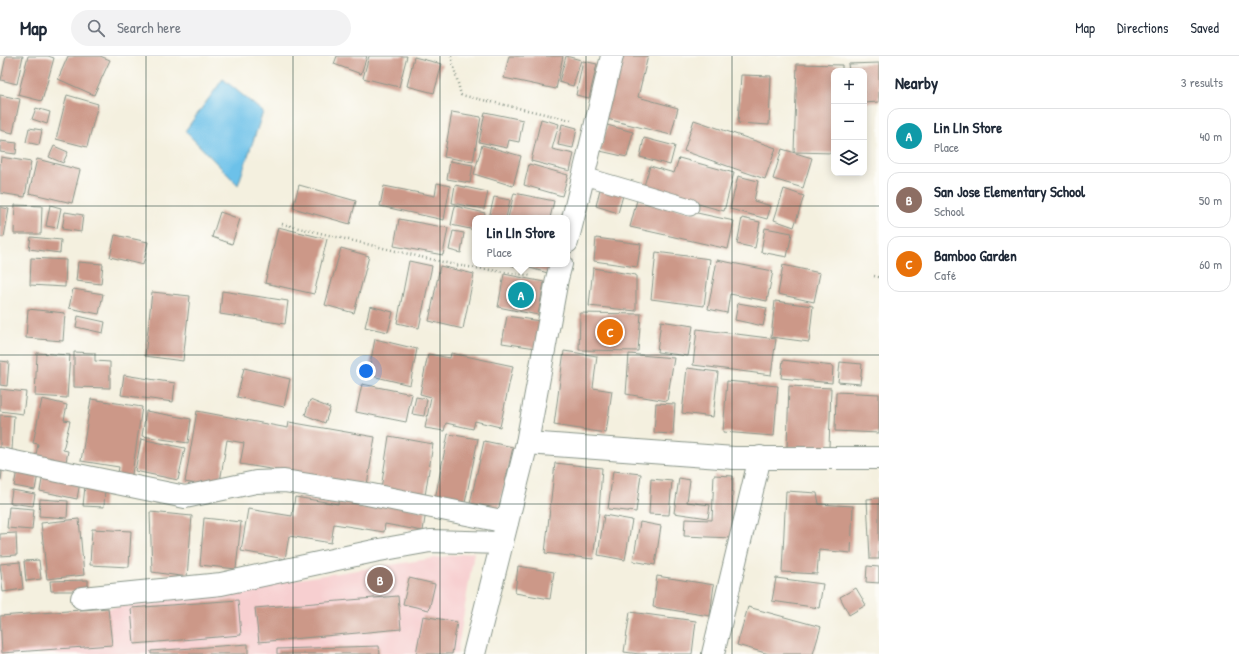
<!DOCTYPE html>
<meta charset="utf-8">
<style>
:root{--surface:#fff;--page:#f2f2f3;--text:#1f2937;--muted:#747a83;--line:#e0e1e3;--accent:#111827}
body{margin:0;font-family:"Patrick Hand",sans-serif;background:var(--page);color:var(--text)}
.controls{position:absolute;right:12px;top:12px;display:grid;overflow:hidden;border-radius:8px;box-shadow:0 2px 10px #0003}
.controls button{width:36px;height:36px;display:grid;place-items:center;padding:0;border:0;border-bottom:1px solid var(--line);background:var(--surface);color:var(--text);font:20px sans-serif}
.you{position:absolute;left:366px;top:315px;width:14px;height:14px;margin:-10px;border:3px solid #fff;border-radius:50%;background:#1a73e8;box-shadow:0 0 0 6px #1a73e833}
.badge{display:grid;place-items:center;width:26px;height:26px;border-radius:50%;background:var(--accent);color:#fff;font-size:13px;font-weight:700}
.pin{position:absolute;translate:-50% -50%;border:2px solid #fff;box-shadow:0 1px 4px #0006}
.popup{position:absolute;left:472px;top:159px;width:98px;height:52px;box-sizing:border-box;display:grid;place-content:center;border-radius:8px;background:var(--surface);filter:drop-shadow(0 1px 3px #0005);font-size:13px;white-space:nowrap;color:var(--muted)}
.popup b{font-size:15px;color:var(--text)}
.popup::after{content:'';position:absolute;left:50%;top:100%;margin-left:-8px;border:8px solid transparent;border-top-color:var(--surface)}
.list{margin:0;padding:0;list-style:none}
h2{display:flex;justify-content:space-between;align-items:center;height:52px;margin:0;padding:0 16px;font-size:17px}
h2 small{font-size:13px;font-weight:400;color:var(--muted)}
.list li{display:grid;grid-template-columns:26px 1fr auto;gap:12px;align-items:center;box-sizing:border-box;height:56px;margin:0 8px 8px;padding:0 8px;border:1px solid var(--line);border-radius:12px}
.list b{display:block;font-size:15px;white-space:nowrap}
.list p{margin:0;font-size:13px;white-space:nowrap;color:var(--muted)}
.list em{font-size:13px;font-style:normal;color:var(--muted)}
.icon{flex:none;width:22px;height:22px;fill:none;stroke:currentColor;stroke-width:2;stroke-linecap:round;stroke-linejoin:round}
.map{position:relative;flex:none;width:879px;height:598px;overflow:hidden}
header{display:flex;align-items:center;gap:24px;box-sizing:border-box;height:56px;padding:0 20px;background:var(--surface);border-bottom:1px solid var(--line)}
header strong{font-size:19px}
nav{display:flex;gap:22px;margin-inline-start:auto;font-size:14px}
.search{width:280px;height:36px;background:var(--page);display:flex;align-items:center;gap:10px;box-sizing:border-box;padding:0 14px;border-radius:22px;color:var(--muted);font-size:15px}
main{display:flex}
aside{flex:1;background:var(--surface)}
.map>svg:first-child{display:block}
</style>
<header>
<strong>Map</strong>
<div class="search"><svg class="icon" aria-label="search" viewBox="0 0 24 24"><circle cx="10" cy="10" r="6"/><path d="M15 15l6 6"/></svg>Search here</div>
<nav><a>Map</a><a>Directions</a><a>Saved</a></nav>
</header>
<main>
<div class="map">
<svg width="879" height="598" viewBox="0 0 879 598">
<rect width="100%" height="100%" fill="#fdfcf7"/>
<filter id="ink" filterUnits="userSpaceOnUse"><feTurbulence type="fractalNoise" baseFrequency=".025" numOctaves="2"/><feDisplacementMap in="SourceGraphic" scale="8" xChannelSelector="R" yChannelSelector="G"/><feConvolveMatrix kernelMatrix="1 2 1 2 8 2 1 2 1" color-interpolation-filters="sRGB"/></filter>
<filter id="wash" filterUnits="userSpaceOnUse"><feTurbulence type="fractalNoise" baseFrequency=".012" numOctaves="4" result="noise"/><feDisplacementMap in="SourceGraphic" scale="16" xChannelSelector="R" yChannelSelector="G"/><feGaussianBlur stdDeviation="0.9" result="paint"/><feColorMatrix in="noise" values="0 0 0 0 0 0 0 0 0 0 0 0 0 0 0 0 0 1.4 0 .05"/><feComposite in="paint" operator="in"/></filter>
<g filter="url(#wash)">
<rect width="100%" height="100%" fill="#f4f0df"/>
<path fill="#f7cfd0" d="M474,496L457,598H0V569Z"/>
<path fill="#6cc1e9" stroke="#467f8e" d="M223,23L263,56L238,129L185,75Z"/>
<g id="blocks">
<g fill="#cc9888">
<path d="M6,0H23L17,28L1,24Z"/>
<path d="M28,0H48L54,2L42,45L18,39Z"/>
<path d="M68,0H100L110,4L94,39L58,23Z"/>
<path d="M337,0H367L361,18L334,8Z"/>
<path d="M369,0H407L399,31L363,22Z"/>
<path d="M509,0H563L556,33L504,22Z"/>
<path d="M566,0L581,4L573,30L559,26Z"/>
<path d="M619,0H648L638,41L678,52L671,79L603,62Z"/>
<path d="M414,1L442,8L434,37L407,30Z"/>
<path d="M583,5L597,8L589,42L576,39Z"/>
<path d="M879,7V46L864,47V15H849L848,8Z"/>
<path d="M797,8L842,9V15H834V97L794,96Z"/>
<path d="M741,19L771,20L769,69L738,67Z"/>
<path d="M0,39L20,43L13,77L0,74Z"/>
<path d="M67,39L98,48L87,91L56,83Z"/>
<path d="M36,52L50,56L47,68L32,63Z"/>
<path d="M452,56L481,61L473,106L444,101Z"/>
<path d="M485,56L523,64L519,86L509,84L507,92L479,86Z"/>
<path d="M541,63L559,68L552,93L574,98L570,115L531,105Z"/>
<path d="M694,64L776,92L765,123L684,95Z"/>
<path d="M562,68L577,72L573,92L558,89Z"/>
<path d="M607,69L633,76L627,101L600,95Z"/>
<path d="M29,72L42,74L39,89L26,86Z"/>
<path d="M644,82L675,90L670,109L640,101Z"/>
<path d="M0,85L17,87L16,98L0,96Z"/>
<path d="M482,89L521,100L513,130L474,118Z"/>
<path d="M54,90L68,96L63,107L49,101Z"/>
<path d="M782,93L812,102L803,132L773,123Z"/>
<path d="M1,101L31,106L25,141L0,137V110Z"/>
<path d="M679,102L734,117L724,155L643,133L650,110L674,117Z"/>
<path d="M37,103L80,114L72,147L29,137Z"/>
<path d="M450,105L473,109L470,127L447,123Z"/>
<path d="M529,108L568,119L562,140L524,129Z"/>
<path d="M738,120L758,125L754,145L771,150L767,163L730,153Z"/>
<path d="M437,127L450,130L444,164L380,150L384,130L435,140Z"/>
<path d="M299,129L356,145L350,168L293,152Z"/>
<path d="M455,129L488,136L484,153L452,147Z"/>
<path d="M601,129L624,136L618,157L596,150Z"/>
<path d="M784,133L804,140L794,171L774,164Z"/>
<path d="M514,137L554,145L550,162H508Z"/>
<path d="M494,141L510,144L506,162H489Z"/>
<path d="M637,144L734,165L728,193L630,171Z"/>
<path d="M15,149L42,150L41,178H14Z"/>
<path d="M50,149L61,152L57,172L46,170Z"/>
<path d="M455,150L485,157L484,162H475V174L451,169Z"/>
<path d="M0,151L9,153L4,181H0Z"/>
<path d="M65,156L83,159L81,176L62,173Z"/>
<path d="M220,156L240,163L232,188L212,181Z"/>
<path d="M742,162L760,166L755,192L737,188Z"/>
<path d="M399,163L448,172L443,199L394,190Z"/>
<path d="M278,171L327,183L314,238L265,227Z"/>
<path d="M765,172L792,177L787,201L761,196Z"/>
<path d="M453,175L464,177L461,197L449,194Z"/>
<path d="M115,179L148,186L143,209L110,201Z"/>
<path d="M31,181L61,184L60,197L29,193Z"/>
<path d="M596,182L641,188L637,211L594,205Z"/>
<path d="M341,192L369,200L354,257L325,249Z"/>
<path d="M656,196L710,203L704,250L651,243Z"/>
<path d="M31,202L66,204L65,231L30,229Z"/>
<path d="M717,204L773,215L767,245L730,238L727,257L708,253Z"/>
<path d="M409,205L432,210L419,272L397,267Z"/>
<path d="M78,206L103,208L101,228L76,225Z"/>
<path d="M511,208H528L526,214L511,209Z"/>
<path d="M531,208H558L555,219L530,212Z"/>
<path d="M783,209L820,217L814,246L778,238Z"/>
<path d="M440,210L474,218L463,273L429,265Z"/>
<path d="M593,212L636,219V255L589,250Z"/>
<path d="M504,218L544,226L538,259L498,251Z"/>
<path d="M73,233L103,238L99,258L69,252Z"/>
<path d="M222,235L288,245L285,268L220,258Z"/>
<path d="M152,236L190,240L183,305L145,300Z"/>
<path d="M775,245L813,250L809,286L771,281Z"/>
<path d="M738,247L767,252L763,270L735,264Z"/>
<path d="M370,250L393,256L388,276L365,271Z"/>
<path d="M28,253L65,257L63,285L26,282Z"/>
<path d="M580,257L641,258L638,295L579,294Z"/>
<path d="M78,260L105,266L103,277L76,271Z"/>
<path d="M507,260L540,265L536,292L502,287Z"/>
<path d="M661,265L693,270L688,300L657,296Z"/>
<path d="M697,273L776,283L771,319L693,309Z"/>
<path d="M375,283L417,293L410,329L368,319Z"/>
<path d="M564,295L597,300L593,332L612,335L606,377L554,369Z"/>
<path d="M74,296L95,297V305L110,306V332L74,331Z"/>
<path d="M37,297L70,299L67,342L35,340Z"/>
<path d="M451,297L513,310L500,371L475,365L473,373L446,367L444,375L425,372L431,341L420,338L428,298L450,302Z"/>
<path d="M629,298L674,302L667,345L626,338Z"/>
<path d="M783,304L833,310L832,327L781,322Z"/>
<path d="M0,305L9,306L7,330L0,329Z"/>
<path d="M840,306L862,308L860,328L838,326Z"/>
<path d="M244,312L290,323L284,351L237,341Z"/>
<path d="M687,312L718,316L713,361L682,357Z"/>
<path d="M124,319L175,327L173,346L121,339Z"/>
<path d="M727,325L778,330L774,380L723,376Z"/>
<path d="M362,328L412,338L406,366L356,356Z"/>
<path d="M789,330L831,332L829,392L787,391Z"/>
<path d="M0,333L26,336L23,358L0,355Z"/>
<path d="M836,336L879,338V377L835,375Z"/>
<path d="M416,341L427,343L424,360L412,358Z"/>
<path d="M42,343L67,349L64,364L70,365L63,394L68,395L65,411L35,404L38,388L33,387Z"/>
<path d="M91,343L142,351L131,425L117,423L119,411L81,405Z"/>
<path d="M310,344L330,352L325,367L305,359Z"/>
<path d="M656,347L675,348L673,378L654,377Z"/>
<path d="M146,355L191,363L188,387L142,380Z"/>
<path d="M197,355L288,372L289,366L375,381L367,429L240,408L244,387L227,384L219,432L185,426Z"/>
<path d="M0,359L14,360L12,394L0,393Z"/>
<path d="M448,378L478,383L464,452L435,443Z"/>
<path d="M389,380L433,388L425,440L381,433Z"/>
<path d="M141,383L185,392L178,424L135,415Z"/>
<path d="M484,385L513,391L499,454L470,448Z"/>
<path d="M555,407L602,412L599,456L593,503L545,497Z"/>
<path d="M17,414L38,418L35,434L14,430Z"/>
<path d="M0,415H2L1,425L0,424Z"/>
<path d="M613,415L641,418L636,456L608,453Z"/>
<path d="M43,418L80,426L77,443L40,435Z"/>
<path d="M714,419L733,420L732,482L684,480L685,463L712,464Z"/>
<path d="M679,422L690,424L687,446L710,449L708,462L674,457Z"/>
<path d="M651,423L672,425L669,459L649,458Z"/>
<path d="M85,430L105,432L104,451L83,450Z"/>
<path d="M12,434L35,438L33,450L10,447Z"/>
<path d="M786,435L817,437L819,448L853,450L851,497L819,494L817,518L782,516Z"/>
<path d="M339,440L426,455L423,475L385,468L384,476L334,468L331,487L289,480L285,503L241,495L248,453L292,460L295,441L338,448Z"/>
<path d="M879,442V503H870L867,443Z"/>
<path d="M40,443L68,445L67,462L39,460Z"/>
<path d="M9,451L34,453L32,474L7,472Z"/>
<path d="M150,456L192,460L187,521L152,516Z"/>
<path d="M604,459L632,464L625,504L598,499Z"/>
<path d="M204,462L241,466L236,513L200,509Z"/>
<path d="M79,463L84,519L47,523L41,467Z"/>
<path d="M640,466L661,470L655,509L633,505Z"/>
<path d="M92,473L131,475L129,511L90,509Z"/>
<path d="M16,477L17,499L0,500V478Z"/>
<path d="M39,504L41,523L26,525L24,505Z"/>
<path d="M20,506L23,533L3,536L0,508Z"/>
<path d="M518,510L554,516L550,543L515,537Z"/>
<path d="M867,510L879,511V527L866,526Z"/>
<path d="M657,520L714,529L710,560L653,551Z"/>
<path d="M409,522L435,528L429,554L403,548Z"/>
<path d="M776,522L823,528L819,552L772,545Z"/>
<path d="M88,524V535H51L50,525Z"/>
<path d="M856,532L866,549L849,559L840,541Z"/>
<path d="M398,540L401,573L259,586L255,552Z"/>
<path d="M238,544L241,579L134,588L131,552Z"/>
<path d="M748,551L821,571L813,598H769L737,589Z"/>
<path d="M108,552L112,589L2,597L0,560Z"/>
<path d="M630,556L696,565L692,598H639L624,596Z"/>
<path d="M423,560L457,566L452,598H416Z"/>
<path d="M248,588V598H151V595Z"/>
<path d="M379,590L380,598H277V593Z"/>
</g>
</g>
</g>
<g filter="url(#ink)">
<use href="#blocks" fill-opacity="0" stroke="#8a968a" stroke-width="1"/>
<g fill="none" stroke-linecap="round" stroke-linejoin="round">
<g stroke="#8a968a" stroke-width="19">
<path id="lane" d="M584,120L690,151"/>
</g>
<g stroke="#8a968a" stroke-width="24">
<g id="street">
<path d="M567,186C583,124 597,62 612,0"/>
<path d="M527,387L734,402H879"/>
<path d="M0,403L185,441L256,426L284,425L367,438L507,466"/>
<path d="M82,542L221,528L374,495L430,485L502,487"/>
<path d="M474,598L527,387L557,223L561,208"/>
<path d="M713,598L760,401"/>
</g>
</g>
<g stroke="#8a968a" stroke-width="2.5" stroke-dasharray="1 3" stroke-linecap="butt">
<path d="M451,0L461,39L571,64"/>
<path d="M282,168L455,209L532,220"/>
<path d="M874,220L879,221"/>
</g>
<use href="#lane" stroke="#fff" stroke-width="17"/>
<use href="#street" stroke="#fff" stroke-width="22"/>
</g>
</g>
<path fill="none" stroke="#1f3d34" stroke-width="1" stroke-opacity="0.55" d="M146,0V598M293,0V598M440,0V598M586,0V598M732,0V598M0,150H879M0,299H879M0,448H879"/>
</svg>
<div class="controls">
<button>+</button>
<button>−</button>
<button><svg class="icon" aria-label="layers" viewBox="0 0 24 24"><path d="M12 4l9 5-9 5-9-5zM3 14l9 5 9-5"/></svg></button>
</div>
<div class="you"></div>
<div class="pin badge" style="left:521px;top:239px;background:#0f9aa8">A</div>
<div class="popup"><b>Lin LIn Store</b>Place</div>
<div class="pin badge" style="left:380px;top:524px;background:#8d6e63">B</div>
<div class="pin badge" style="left:610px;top:276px;background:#e8710a">C</div>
</div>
<aside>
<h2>Nearby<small>3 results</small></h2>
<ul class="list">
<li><span class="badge" style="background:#0f9aa8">A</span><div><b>Lin LIn Store</b><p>Place</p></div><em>40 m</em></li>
<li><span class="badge" style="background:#8d6e63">B</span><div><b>San Jose Elementary School</b><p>School</p></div><em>50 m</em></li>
<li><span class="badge" style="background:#e8710a">C</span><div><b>Bamboo Garden</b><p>Café</p></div><em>60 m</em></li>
</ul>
</aside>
</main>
